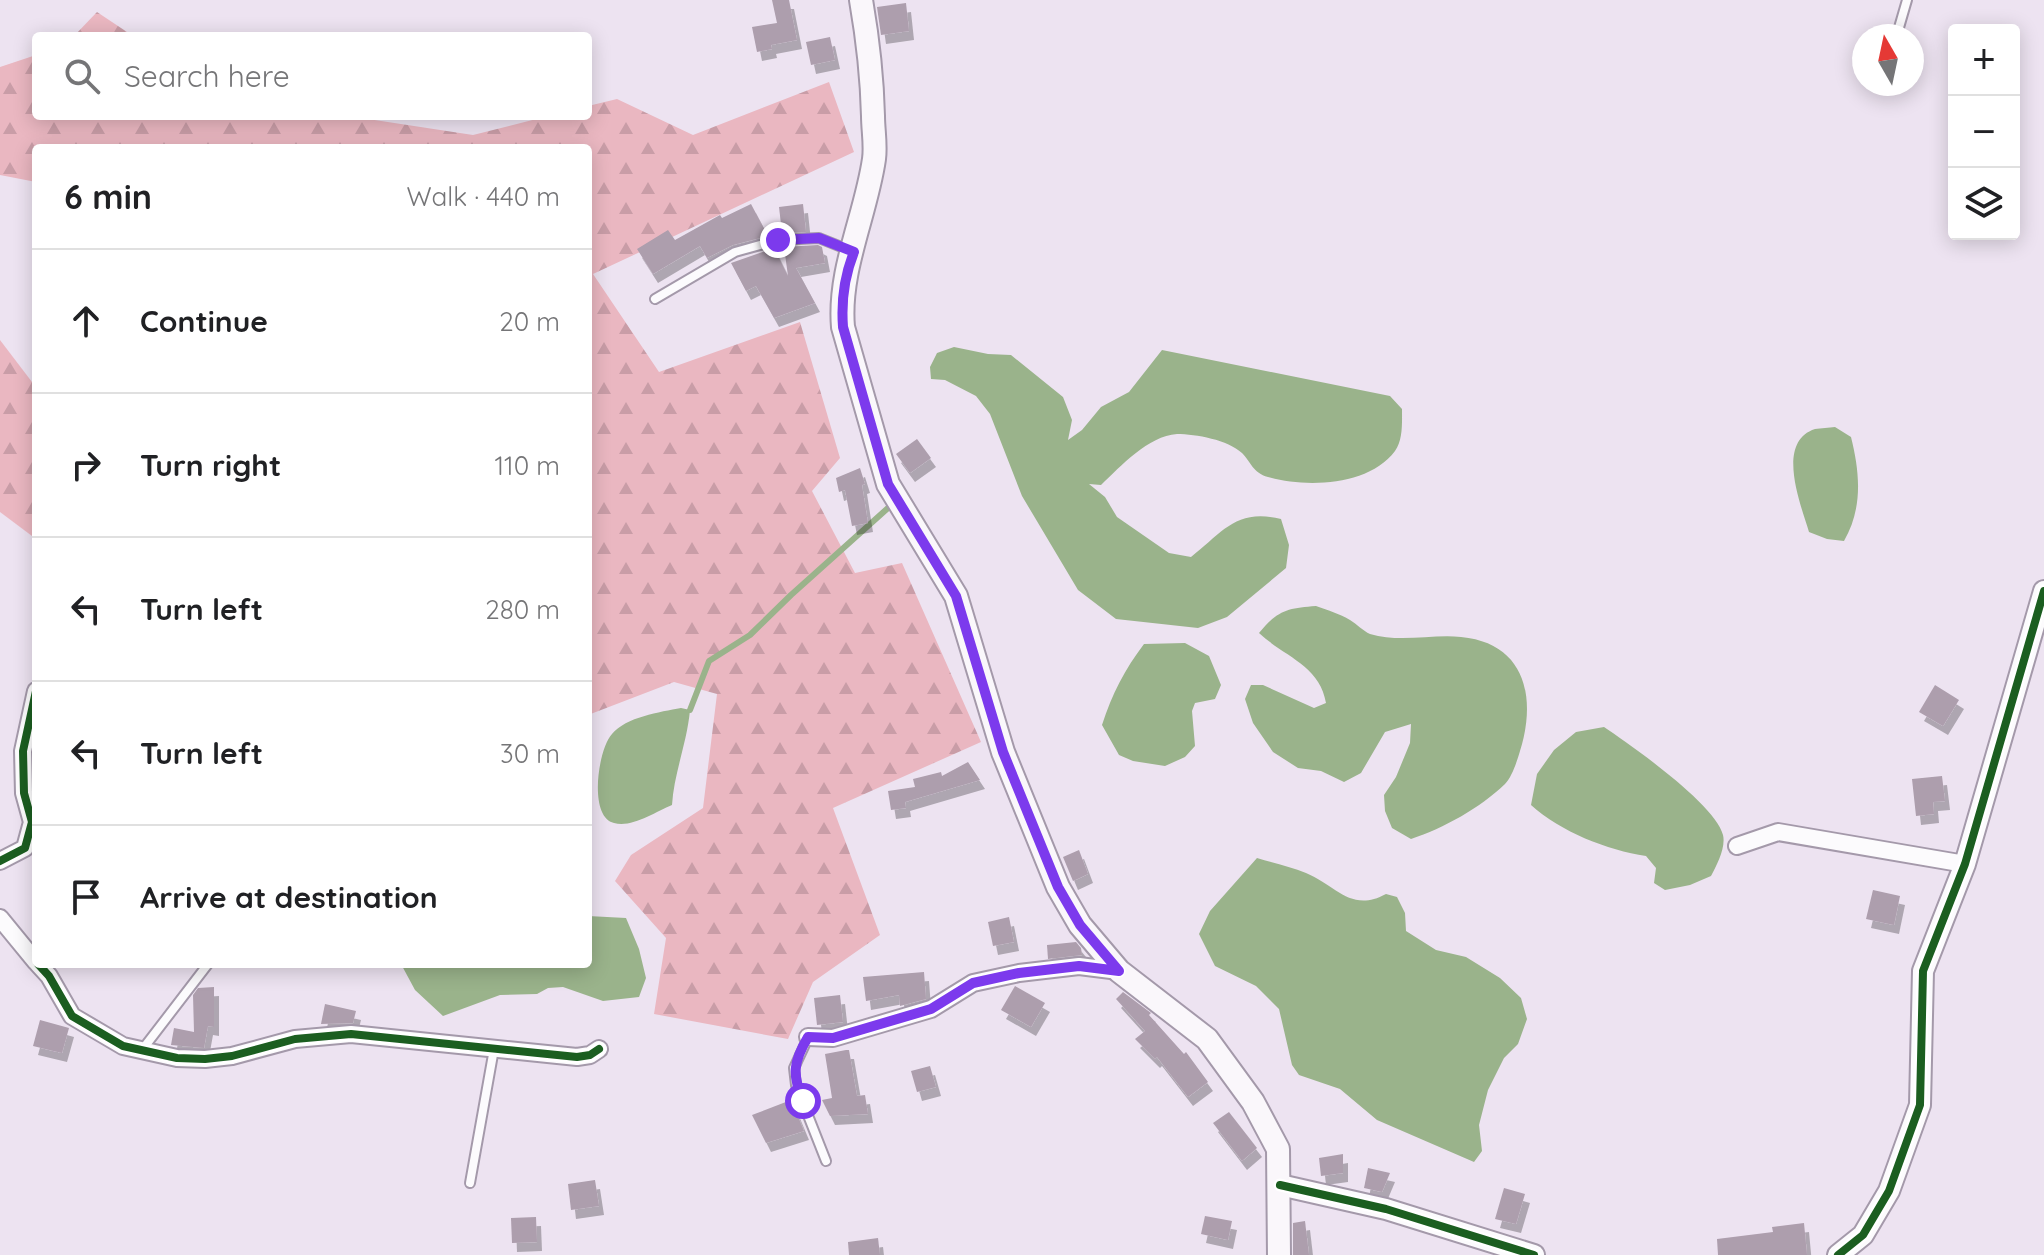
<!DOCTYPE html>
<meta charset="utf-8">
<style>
:root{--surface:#fff;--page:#f2f2f2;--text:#202124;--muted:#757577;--line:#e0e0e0}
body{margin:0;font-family:Quicksand,sans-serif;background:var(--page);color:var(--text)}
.controls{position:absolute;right:24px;top:24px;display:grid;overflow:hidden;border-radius:8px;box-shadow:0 4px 20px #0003}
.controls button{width:72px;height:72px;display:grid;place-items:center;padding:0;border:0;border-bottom:2px solid var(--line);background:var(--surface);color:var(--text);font:40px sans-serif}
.compass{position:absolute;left:1852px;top:24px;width:72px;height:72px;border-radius:50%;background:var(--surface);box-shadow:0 4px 20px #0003;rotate:351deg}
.stop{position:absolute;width:24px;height:24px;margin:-18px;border:6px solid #7c3aed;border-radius:50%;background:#fff}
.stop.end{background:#7c3aed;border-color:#fff;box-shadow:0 2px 8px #0008}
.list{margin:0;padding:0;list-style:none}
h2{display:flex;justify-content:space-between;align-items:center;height:104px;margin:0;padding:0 32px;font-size:34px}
h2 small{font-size:26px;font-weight:400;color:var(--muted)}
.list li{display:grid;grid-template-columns:52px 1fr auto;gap:24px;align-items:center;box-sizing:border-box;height:144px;padding:0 32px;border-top:2px solid var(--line)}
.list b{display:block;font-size:30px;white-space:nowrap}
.list em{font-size:26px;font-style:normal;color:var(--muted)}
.icon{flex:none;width:44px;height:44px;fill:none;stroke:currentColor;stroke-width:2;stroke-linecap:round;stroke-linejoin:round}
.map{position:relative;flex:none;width:2044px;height:1255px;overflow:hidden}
.search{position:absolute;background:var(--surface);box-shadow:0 4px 20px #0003;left:32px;top:32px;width:560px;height:88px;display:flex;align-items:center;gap:20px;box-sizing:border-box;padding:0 28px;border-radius:8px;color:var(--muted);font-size:30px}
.panel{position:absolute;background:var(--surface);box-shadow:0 4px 20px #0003;left:32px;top:144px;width:560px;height:824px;border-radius:8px}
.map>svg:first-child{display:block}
</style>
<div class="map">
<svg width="2044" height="1255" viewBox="0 0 2044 1255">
<defs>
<pattern id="forest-firs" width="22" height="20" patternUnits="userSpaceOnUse" patternTransform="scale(2)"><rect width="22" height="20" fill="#eab7c1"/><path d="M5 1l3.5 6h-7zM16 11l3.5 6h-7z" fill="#c99da7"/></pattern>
<filter id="shadow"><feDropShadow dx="5" dy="9" stdDeviation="0" flood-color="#0004"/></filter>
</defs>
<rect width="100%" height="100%" fill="#ede3f1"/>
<g fill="url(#forest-firs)">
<path d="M97,12L133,36H74Z"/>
<path d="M36,55V116L355,117L473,135L548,116H588V106L617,99L693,135L829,82L854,152L593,274L659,372L800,322L840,458L812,491L855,573L902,563L981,742L833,808L880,935L813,982L788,1039L654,1014L666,938L615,881L631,855L703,808L717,694L674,682L588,715V148H36V182L0,175V67Z"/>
<path d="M0,340L32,382L36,414V539L0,512Z"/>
</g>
<g fill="#9ab38b">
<path d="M954,347L988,354L1011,355L1063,397L1072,420L1068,440L1082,430L1101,407L1129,392L1162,350L1390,396L1402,409C1402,423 1403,440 1395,451C1369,486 1306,488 1268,477C1253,473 1251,462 1242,453C1228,440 1196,434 1177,434C1148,436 1121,466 1101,485L1089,484L1105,497L1117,517L1169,553L1191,557C1223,532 1236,508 1281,519L1289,545L1286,568L1227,617L1198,628L1116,619L1078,590L1022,496L990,414L976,396L945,380L931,379L930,367L937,353Z"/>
<path d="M1835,427L1851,437C1860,473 1863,508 1844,541L1827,539L1809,532C1801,505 1775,442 1815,429C1821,428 1829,428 1835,427Z"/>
<path d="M1316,606C1327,610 1340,614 1350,620C1357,624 1363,631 1370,634C1400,643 1432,634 1461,637C1525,643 1537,697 1520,751C1517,761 1512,777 1505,784C1480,808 1444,828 1411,839L1392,828L1385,811L1384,795L1396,777L1410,743L1411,724L1385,732L1361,773L1344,782L1321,771L1298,768L1273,752L1253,723L1245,699L1251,685H1263L1314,708L1326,703C1320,665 1283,656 1259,633C1277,611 1287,608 1316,606Z"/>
<path d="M1185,643L1209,656L1221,685L1215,699L1195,703L1192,711L1195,746L1185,757L1165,766L1133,761L1119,755L1102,725C1112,694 1125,669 1144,644Z"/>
<path d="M681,708L690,710C687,743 674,773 672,805C655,812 632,828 614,823C588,817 598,749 612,734C626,717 660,712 681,708Z"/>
<path d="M1604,727C1631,745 1716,805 1723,835C1726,847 1717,865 1711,876L1690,885L1665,890L1654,883L1656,868L1646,856C1607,850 1561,832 1531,805L1537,774L1554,750L1576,732Z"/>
<path d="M1257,858C1273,863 1291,867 1306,873C1337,886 1351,913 1386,894L1397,897L1405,913L1406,931L1436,950L1466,957L1500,978L1521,998L1527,1019L1518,1044L1504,1058L1488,1090L1479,1125L1482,1151L1474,1162L1377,1120L1340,1089L1299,1075L1292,1065L1279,1009L1256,986L1215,966L1199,934L1210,911Z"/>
<path d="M588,916L626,918L639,949L646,978L639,997L603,1001L563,987L548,988L537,994L500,995L443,1016L415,990L401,964H588Z"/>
</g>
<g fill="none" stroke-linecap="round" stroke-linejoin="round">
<path stroke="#9ab38b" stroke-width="6" d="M690,710L709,661L750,635L791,595L888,508"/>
</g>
<g fill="#ad9ead" filter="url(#shadow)">
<path d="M772,0H789L797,40L771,45L772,49L757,52L752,27L777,23Z"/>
<path d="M906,3L909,31L881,35L877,7Z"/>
<path d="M830,37L835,60L811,65L806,42Z"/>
<path d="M751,204L768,236L733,245L707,258L700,246L653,274L637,249L668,230L675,240L720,215L722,218Z"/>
<path d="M803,204L806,232L782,233L779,207Z"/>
<path d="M818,245L822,247L825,263L796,268L815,303L774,318L756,286L746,291L731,263L774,248L788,276L784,247Z"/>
<path d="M917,439L931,458L910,473L896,454Z"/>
<path d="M860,468L865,484L862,485L868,523L852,526L845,490L839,492L836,478Z"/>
<path d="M1935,685L1959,700L1943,726L1919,712Z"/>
<path d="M968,762L980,780L905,802L906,808L891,810L888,791L915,787L913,779L941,772L942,776Z"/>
<path d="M1942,776L1945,801L1933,802L1934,814L1916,816L1912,779Z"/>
<path d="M1079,850L1088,874L1073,881L1063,857Z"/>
<path d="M1873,890L1900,896L1894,925L1866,919Z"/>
<path d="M1009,917L1014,942L993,946L988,922Z"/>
<path d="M1076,942L1081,948L1082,955L1048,959L1047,945Z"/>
<path d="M924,972L926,999L900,1006L899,995L866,1001L863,977Z"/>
<path d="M1015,986L1045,1003L1031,1027L1001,1010Z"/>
<path d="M214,987V1027L208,1026L204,1048L171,1045L174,1028L194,1032L193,995L198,988Z"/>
<path d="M1123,992L1151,1013L1149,1015L1184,1054L1186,1052L1208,1082L1188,1097L1157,1057L1155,1059L1135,1039L1145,1031L1116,999Z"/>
<path d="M840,995L843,1022L817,1025L814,998Z"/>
<path d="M325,1004L356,1011L353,1023L321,1024Z"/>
<path d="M40,1020L69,1028L62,1053L33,1046Z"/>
<path d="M846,1050H849L857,1096L865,1095L868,1114L830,1116L822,1100L832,1098L825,1054Z"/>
<path d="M930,1066L936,1087L917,1092L911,1071Z"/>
<path d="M791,1100L804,1131L766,1143L752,1115Z"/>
<path d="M1229,1112L1257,1148L1242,1161L1213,1123Z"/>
<path d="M1343,1154V1173L1321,1176L1319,1158Z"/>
<path d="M1368,1168L1390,1173L1382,1192L1364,1188Z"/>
<path d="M595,1180L599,1206L571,1210L568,1184Z"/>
<path d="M1504,1188L1525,1194L1516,1224L1495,1219Z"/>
<path d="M1205,1216L1232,1221L1228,1240L1201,1234Z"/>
<path d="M536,1217L537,1242L512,1243L511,1218Z"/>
<path d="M1305,1221L1309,1255H1293V1223Z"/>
<path d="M1804,1223L1807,1255H1718L1717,1239L1773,1232L1772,1227Z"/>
<path d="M878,1238L880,1255H849L848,1242Z"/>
</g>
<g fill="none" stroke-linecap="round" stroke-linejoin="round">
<g stroke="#a499aa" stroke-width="12">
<g id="service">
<path d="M1898,31L1907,0"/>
<path d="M655,299L735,252L778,240L819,238L849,250"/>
<path d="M808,1038L794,1068L796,1085L826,1161"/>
<path d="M142,1050L208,964"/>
<path d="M470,1183L494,1049"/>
</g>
</g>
<g stroke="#a499aa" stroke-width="20">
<g id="minor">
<path d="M1737,846L1778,832L1965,864"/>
<path d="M0,861L25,848L32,822L24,793L23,751L36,691"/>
<path d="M0,918L36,962"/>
<path d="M38,964L49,976L72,1016L123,1046L177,1058L205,1059L232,1056L295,1039L351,1034L577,1057L590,1055L599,1049"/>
<path d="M808,1037L833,1038L931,1009L973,983L1019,973L1079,966L1119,971"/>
</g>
</g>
<g stroke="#a499aa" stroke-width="24">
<g id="tertiary">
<path d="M1280,1185L1386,1209L1534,1255"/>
<path d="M1838,1255L1863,1235L1889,1191L1920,1105L1923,971L1965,864L2044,591"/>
</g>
</g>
<g stroke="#a499aa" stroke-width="26">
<path id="secondary" d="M861,0C868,40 872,75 873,116C873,130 876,145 874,159C866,215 838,270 843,327L888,484L956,596L1003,752L1058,887L1080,925L1119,971L1207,1039L1253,1102L1278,1149L1279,1255"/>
</g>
<use href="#service" stroke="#fcfbfd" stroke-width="8"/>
<use href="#minor" stroke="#fcfbfd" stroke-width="16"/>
<use href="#tertiary" stroke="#fcfbfd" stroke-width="20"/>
<use href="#secondary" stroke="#faf7fb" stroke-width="22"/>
<g stroke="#fff" stroke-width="13">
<g id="cycleway">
<path d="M0,861L25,848L32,822L24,793L23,751L36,691"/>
<path d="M38,964L49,976L72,1016L123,1046L177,1058L205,1059L232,1056L295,1039L351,1034L577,1057L590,1055L599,1049"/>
<path d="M808,1037L833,1038L931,1009L973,983L1019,973L1079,966L1119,971"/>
<path d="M1280,1185L1386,1209L1534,1255"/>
<path d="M1838,1255L1863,1235L1889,1191L1920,1105L1923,971L1965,864L2044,591"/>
</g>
</g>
<use href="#cycleway" stroke="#1b5e20" stroke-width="8"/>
</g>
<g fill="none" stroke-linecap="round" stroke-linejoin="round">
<path stroke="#7c3aed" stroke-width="10" d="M778,240L819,238L854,252C844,277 841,300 843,327L888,484L956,596L1003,752L1058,887L1080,925L1119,971L1079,966L1019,973L973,983L931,1009L833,1038L808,1037C793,1062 792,1075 803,1101"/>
</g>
</svg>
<div class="controls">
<button>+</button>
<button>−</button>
<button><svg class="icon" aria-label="layers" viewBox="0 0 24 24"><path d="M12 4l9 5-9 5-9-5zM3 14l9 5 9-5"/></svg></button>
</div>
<svg class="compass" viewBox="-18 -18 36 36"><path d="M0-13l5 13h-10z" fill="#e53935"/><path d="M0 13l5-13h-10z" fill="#757577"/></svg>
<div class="stop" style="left:803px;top:1101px"></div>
<div class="stop end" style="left:778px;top:240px"></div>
<div class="search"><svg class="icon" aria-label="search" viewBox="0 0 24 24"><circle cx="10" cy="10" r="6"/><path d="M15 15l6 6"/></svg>Search here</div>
<section class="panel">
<h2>6 min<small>Walk · 440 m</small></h2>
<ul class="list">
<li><svg class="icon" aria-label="ahead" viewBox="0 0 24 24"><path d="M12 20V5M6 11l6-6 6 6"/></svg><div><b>Continue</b></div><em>20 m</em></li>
<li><svg class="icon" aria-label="right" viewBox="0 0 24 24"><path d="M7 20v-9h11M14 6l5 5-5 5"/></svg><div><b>Turn right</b></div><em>110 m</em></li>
<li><svg class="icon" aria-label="left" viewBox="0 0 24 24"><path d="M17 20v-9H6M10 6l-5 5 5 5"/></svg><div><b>Turn left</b></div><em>280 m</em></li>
<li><svg class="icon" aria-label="left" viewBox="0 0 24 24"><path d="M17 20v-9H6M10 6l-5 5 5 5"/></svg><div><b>Turn left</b></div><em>30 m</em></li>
<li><svg class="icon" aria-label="arrive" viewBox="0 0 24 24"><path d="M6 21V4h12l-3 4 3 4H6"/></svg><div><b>Arrive at destination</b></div></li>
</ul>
</section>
</div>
